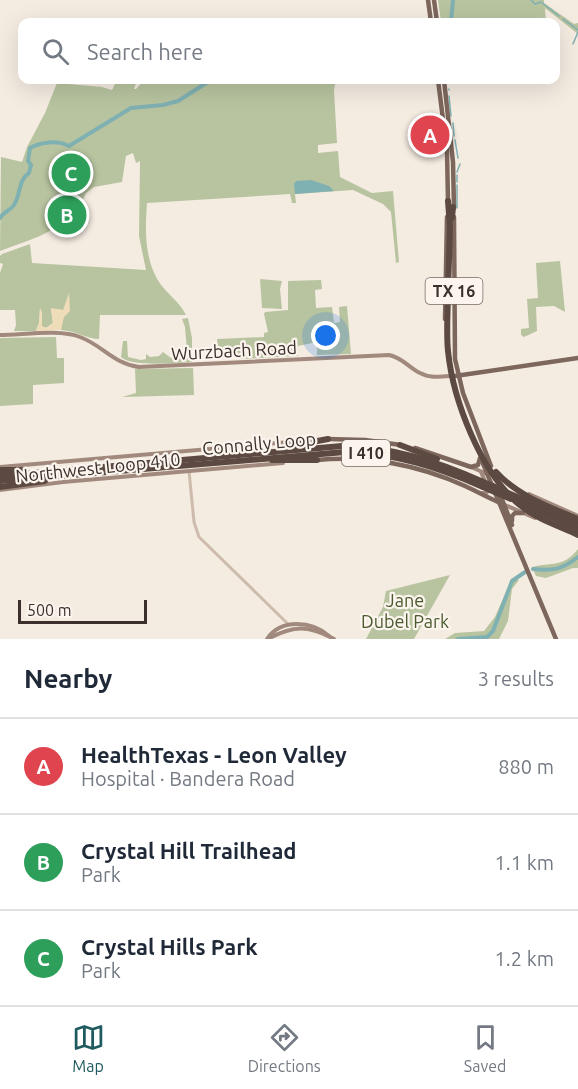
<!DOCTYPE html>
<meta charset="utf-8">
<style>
:root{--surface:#fff;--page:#f6f6f7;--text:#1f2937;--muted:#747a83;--line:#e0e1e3;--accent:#1f5a5e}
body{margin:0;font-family:Ubuntu,sans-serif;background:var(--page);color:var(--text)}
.scale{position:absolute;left:18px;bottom:15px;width:129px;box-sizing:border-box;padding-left:6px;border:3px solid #3b302b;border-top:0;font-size:16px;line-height:21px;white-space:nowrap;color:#3b302b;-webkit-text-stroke:4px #fbf5ee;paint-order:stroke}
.you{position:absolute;left:326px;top:336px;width:21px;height:21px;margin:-15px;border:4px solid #fff;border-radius:50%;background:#1a73e8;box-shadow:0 0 0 9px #1a73e833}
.badge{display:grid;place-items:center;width:39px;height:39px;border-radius:50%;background:var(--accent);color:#fff;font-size:20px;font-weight:700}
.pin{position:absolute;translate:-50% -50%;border:3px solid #fff;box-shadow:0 2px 6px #0006}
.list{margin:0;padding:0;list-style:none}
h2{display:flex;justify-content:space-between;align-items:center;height:78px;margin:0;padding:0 24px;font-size:26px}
h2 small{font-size:20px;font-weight:400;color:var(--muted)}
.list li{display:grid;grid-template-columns:39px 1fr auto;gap:18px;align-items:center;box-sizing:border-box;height:96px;padding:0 24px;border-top:2px solid var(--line)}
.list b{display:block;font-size:22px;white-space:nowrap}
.list p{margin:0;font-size:20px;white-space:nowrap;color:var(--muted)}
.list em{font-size:20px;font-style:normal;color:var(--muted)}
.icon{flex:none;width:33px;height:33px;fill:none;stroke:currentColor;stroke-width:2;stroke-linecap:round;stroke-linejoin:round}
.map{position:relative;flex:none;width:578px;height:639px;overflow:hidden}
.search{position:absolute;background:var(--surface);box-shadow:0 6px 24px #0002;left:18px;right:18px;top:18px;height:66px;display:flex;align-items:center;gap:15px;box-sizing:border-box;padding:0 21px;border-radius:12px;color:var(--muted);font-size:22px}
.sheet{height:366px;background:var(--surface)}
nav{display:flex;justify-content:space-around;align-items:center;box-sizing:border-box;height:84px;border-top:2px solid var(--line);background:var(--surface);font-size:16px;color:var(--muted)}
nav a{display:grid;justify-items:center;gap:3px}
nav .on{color:var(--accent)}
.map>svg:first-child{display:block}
</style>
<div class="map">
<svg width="578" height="639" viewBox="0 0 578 639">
<rect width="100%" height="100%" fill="#f4ebe1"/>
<g fill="#b8c4a0">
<path d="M438,0H544V3L574,24L578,23V34L545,8L546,22H441Z"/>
<path d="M117,80H137L134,89H136L144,80H244L243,83L266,80H323L325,81L326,80H336L334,90L337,143L318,145V153L338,151L340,177L372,193L393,191L399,262L396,263L391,212L383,204L353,190L295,194L296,203H292L290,194L147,203C145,230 144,263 162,286C170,296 180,303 186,315H100L99,339C88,339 76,331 61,330L63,310L51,309L53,323L46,328L42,327L40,309L39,323L36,331H14L16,325L15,310H0V273L3,264L0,263V256L2,254L30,244L32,263L146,270L139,236L140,161L136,163L133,153L126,156L122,182L94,187L86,193L78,211L79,217L72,214C53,235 25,241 0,251L1,157L22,162L27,147L45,113L57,83L102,87L112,90Z"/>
<path d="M560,261L565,312L554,306L536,307L537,331L524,337L521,335V329L529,328L527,299L538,298L536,263Z"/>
<path d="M260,279L282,281L280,289L282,309L262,308Z"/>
<path d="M321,280L322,289L315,290L316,308L332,307L334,323L340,322L339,307L347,306L351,354L317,355V342L298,346V356L240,359L238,353L235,350H218L217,339L264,337V333L268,332L264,314L265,312L288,310V281Z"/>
<path d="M188,318L192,338V362C176,363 131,367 121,357L123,341H127L128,357L141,360L146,359V354L150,357L159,356L163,352L171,358H181L187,350L185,327L182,319Z"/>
<path d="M56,337L57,358H64V383L33,385V404L0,406V338Z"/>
<path d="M193,368L194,395L122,397L136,393L135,369Z"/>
<path d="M578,549V568H573L546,578L536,576L532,567C552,562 563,568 578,549Z"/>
<path d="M450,575L414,639H366L383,607L386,591Z"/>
<path d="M512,578L519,580L512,589L508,621L499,639H445L455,633L484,631L495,617Z"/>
</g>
<path fill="#efdcb8" d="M69,293L70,311L64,317L61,330L36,331L39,323L40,308L42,312V326L47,328L53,323L51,308L63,310Z"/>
<path fill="#7fb0b2" d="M311,180L329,186L334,191L295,194L294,184L296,181Z"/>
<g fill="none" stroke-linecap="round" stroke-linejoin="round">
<g stroke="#7fb0b2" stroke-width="1.5">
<path d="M531,0L535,4L541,2L559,16"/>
<path d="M563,19L578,30"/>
<path d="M573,44L578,32"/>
<path d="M449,89V90"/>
<path d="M449,96L451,116"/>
<path d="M453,123L454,136"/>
<path d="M455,140L458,158"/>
<path d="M457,172L460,164"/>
<path d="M457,182V175"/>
<path d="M457,208V185"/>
</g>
<g stroke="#7fb0b2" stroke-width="4">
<path d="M451,22L453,0"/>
<path d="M0,218C4,211 10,211 14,205C21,194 18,180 29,173L31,165L28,161L30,148C41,142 57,140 69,146L131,108L163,105L178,101L211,80"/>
<path d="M533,569C553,571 561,570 578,557"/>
<path d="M458,639L487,637L493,631L512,581L525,572"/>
</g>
<path stroke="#cdbbac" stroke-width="3" d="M189,471L194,522L199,537L288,624"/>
<g stroke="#a18a7d" stroke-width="4">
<path d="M0,335C23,335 59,329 80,337C102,345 114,364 139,367L389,355C403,358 408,367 420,373C429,378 439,377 450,376"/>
<path d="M0,467L301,441"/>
<path d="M471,467L487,474"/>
<path d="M481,472L489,490L486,493H482"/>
<path d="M0,490L63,482L283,463"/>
<path d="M529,494L578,516"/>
<path d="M505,505L535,518"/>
<path d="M267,639C281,618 312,621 329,636"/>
<path d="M268,639C293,625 309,625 334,639"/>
</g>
<g stroke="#7d675c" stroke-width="4.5">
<path d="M428,0L431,22"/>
<path d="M434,0L437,22"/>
<path d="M438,80L447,151L448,202"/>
<path d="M444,80L453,162L454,208"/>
<path d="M454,217L455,359L463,393L491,466"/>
<path d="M445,319L447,217"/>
<path d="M455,376L578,358"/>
<path d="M328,439L365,440L401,445"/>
<path d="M415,448L471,467L478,465L480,458"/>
<path d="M481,459L556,639"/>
<path d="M317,460C367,455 419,465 465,486C476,491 487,497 498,502"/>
<path d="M500,494L512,525"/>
<path d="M512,521V516L515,513H523"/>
</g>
<g stroke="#5c4a42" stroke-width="6">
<path d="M448,201L450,227L448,291"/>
<path d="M452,218L453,207"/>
<path d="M400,445L437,459"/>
<path d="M291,446L328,439"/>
<path d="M272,460H317"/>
<path d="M0,470H23"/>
<path d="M0,476L342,446C392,447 436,461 481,481"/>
<path d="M0,481L345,452C394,453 438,467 483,487"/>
<path d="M0,487L45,481"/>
<path d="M508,493L578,523"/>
<path d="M520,503L578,529"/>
</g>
<g stroke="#5c4a42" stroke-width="6">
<path d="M448,291C448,311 446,331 448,351C453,400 481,474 521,506C537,519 559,526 578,535"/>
<path d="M496,472C518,496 549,507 578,519"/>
<path d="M481,481L505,491"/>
<path d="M483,487L511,499"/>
</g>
</g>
<g text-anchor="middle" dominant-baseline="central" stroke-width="4.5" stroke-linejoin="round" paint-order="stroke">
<g fill="#fbf5ee" stroke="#756b66" stroke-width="1.5">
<rect x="425.5" y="278" width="57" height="26" rx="4.5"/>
<rect x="342" y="440" width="48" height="26" rx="4.5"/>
</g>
<g font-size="16" font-weight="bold" fill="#3b302b">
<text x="454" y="291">TX 16</text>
<text x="366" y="453">I 410</text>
</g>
<g font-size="18" fill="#3b302b" stroke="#fbf5ee">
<text transform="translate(234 350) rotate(-3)">Wurzbach Road</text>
<text transform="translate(259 443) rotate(-5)">Connally Loop</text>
<text transform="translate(98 467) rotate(-6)">Northwest Loop 410</text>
</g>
<g font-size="18" fill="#4a5a2e" stroke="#fbf5ee">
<text x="405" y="600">Jane<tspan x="405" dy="21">Dubel Park</tspan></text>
</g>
</g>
</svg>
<div class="scale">500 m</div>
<div class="you"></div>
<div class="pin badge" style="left:430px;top:135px;background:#e0444e">A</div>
<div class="pin badge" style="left:67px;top:215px;background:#2e9e5b">B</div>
<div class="pin badge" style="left:71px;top:173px;background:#2e9e5b">C</div>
<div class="search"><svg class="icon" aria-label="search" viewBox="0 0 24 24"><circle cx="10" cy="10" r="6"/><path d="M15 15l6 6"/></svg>Search here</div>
</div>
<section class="sheet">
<h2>Nearby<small>3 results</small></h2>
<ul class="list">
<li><span class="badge" style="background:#e0444e">A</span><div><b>HealthTexas - Leon Valley</b><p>Hospital · Bandera Road</p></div><em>880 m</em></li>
<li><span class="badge" style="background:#2e9e5b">B</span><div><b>Crystal Hill Trailhead</b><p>Park</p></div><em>1.1 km</em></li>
<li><span class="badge" style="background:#2e9e5b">C</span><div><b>Crystal Hills Park</b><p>Park</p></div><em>1.2 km</em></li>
</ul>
</section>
<nav>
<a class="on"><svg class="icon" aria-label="map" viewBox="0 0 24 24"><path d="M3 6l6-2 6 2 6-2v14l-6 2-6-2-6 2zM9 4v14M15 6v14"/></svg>Map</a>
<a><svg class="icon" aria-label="directions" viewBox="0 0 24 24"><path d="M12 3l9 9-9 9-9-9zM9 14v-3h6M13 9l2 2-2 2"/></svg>Directions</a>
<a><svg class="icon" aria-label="saved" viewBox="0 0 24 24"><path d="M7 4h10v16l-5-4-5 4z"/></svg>Saved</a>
</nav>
